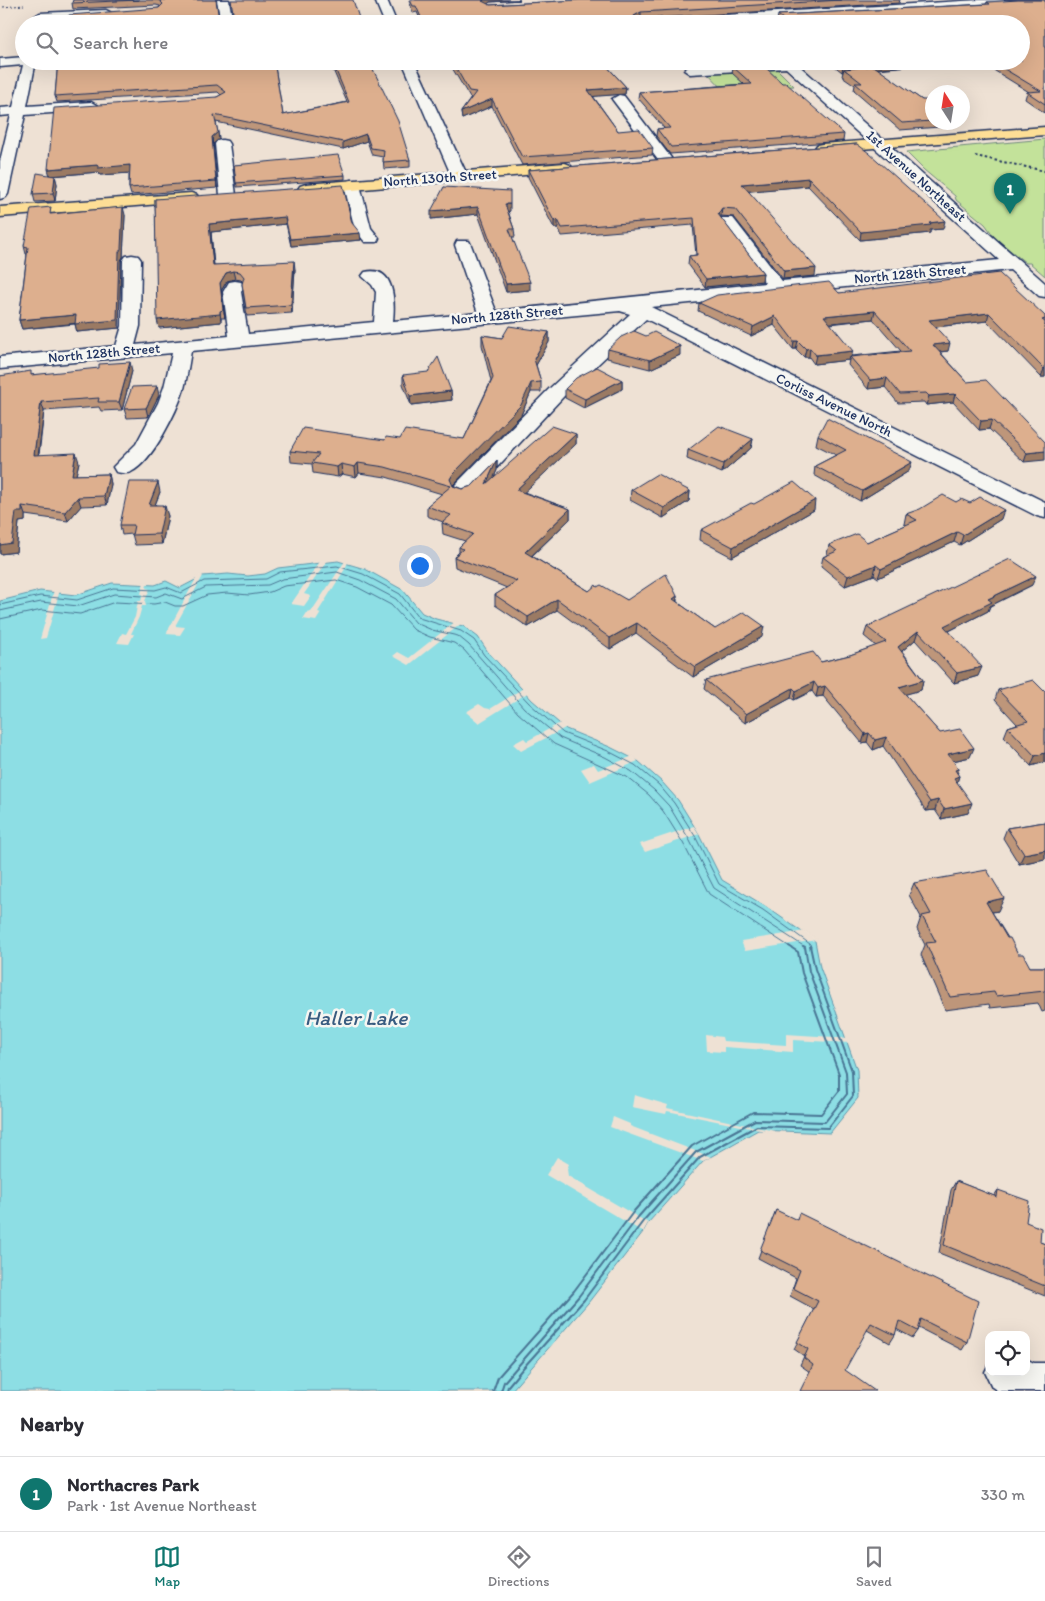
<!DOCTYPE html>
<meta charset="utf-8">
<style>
:root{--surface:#fff;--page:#f2f2f3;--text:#2b2b33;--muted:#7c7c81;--line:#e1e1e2;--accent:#0f766e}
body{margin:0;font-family:Itim,sans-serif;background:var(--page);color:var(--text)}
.controls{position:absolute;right:15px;bottom:15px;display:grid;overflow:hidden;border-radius:10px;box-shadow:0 5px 20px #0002}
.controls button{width:45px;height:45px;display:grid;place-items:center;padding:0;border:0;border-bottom:1px solid var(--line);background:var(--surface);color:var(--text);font:25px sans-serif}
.compass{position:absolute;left:925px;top:85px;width:45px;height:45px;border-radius:50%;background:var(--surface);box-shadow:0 5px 20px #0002;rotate:348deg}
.you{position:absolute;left:419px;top:565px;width:18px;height:18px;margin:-12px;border:4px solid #fff;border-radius:50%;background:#1a73e8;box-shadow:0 0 0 8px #1a73e833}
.badge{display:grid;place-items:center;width:32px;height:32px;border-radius:50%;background:var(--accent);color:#fff;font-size:16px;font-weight:700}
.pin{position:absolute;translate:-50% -41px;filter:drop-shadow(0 1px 2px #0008)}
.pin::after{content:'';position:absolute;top:26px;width:18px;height:15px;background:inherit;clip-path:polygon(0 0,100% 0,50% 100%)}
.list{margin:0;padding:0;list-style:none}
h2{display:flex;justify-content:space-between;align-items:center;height:65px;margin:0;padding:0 20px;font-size:21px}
h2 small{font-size:16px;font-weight:400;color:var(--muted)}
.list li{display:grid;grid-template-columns:32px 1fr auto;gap:15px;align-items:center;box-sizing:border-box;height:75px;padding:0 20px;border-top:1px solid var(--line)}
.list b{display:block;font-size:19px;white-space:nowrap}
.list p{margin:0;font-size:16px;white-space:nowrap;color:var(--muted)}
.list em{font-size:16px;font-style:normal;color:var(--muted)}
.icon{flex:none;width:28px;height:28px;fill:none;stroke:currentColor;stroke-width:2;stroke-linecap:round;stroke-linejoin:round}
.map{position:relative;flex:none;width:1045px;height:1391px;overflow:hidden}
.search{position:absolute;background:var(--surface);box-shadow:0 5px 20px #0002;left:15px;right:15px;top:15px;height:55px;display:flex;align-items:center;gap:12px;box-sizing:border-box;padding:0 18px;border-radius:28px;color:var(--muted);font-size:19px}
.sheet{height:140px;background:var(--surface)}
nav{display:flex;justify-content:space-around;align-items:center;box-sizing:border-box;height:70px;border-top:1px solid var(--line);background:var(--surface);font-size:14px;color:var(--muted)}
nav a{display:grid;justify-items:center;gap:2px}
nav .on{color:var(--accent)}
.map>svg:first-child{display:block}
</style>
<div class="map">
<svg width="1045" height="1391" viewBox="0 0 1045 1391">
<rect width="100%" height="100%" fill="#eee1d4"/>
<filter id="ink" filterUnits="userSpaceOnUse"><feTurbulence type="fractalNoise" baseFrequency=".02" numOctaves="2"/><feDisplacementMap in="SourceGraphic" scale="10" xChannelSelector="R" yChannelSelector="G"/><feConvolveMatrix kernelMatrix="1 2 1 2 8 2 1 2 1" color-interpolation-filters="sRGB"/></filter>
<g filter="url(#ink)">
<g fill="#c3e29a" stroke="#6f887c">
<path d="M775,67L794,86L725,91L706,71Z"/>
<path d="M1045,139V276L1030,263H1026L996,239L985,224L956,200L955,196L924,170L906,152Z"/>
</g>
<path fill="#8ddee4" stroke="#5f98ae" d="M338,561L365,569L403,590L422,613L436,619L463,626L478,637L488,652L532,700L566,729L610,747L638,761L662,782L678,800L699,834L722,880L765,906L815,941L820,967L857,1070L858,1098L830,1133L758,1130L703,1161L648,1223L643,1232L588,1303L511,1391H0V601L40,591L76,595L112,583L155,585L166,581L180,588L203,576L228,574L248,576L265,574L278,568Z"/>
<g fill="#eee1d4">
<path d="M321,560H328L304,594L311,596L304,606L291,604Z"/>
<path d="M345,561L348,562L345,569L318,612L321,613L316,621L303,619L308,611L311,612Z"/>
<path d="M198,575L203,576L175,626L185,627L180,635L166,634Z"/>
<path d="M144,582H148L146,588L150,589L145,601L146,606H142L139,617L131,634H134L129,644L117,643L122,633L126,634L135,617L138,601H141L143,594H141Z"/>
<path d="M54,590H60L46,638L40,639Z"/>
<path d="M456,621L462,623L409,665L393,656L398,652L409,658Z"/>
<path d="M525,687L529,692L479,723L466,712L479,704L485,708L490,709Z"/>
<path d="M562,722L567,727L521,751L513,744L524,738L527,741Z"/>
<path d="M633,756L638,761L590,782L581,769L594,764L598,770Z"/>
<path d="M694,826L699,834L645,852L640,844Z"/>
<path d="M805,931L817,940L745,951L741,941Z"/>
<path d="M786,1034L849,1038L850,1043L793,1040V1052L724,1047V1052L707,1051L706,1035L722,1037L723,1041L786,1045Z"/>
<path d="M634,1095L668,1105L667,1108L775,1131V1133L667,1111L666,1114L632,1107Z"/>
<path d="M613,1117L630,1124V1126L711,1157L703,1161L610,1127Z"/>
<path d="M557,1157L569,1164L567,1169L568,1176L648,1223L643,1232L546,1175Z"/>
</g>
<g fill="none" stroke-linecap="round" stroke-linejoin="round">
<g stroke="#497594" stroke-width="1">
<path d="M0,605L40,596L77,600L113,588L155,590L166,587L181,593L204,581L266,579L280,572L337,566L363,574L400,594L419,618L461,631L474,640L484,655L529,703L563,733L608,751L635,765L659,785L674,803L695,836L719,884L763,910L810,944L811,947"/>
<path d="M0,611L41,602L78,606L114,594L156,597L166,593L182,599L206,587L268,585L282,579L337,572L360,580L396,599L416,623L432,630L458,636L469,645L524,708L560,738L605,757L631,771L654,790L669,806L689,839L714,888L805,947"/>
<path d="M0,619L42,610L80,614L115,602L154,604L165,602L175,606H183L207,595L227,593L249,595L270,592L284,586L336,580L357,587L391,605L414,630L430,637L454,643L464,650L518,713L554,744L627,777L649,795L663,811L683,843L709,894L790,947"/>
</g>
<g stroke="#497594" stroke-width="2">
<path d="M493,1391L498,1377L574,1291L634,1211L692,1146L753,1112L821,1114L839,1091V1074L802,973L798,952L789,946"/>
<path d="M501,1391L504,1382L579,1296L639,1216L696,1152L755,1120L825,1122L847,1094L846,1072L809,971L805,947L803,946"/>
<path d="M507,1391L508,1386L523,1368L584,1300L644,1220L700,1157L757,1126L828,1128L853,1096L852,1071L815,969L810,946"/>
</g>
<g stroke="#1b2f5e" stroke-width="3">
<g id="minor">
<path d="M217,0H229L233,24H221Z"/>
<path d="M375,0H387L397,24H385Z"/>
<path d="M979,0H1041L1035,3L703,24H635L641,20Z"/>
<path d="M106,10L112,13L110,15L40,21L34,17L40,13Z"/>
<path d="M24,57V61H36L27,106L91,102L98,106L91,110L25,115L8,194L6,197L0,199V161L11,115L0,116V108L13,107L23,65L0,67V59Z"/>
<path d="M402,61H414L468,177L465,180H455L452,177Z"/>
<path d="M771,61H794L1045,283V297L1039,296L1010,270L651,307L1045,502V518L1037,516L646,319L564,396L471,495L463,497L455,495L452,490L455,485L550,388L630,314L620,311L191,351C189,363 187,377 184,389C177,411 153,461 131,472C126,474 121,473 116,472L113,467L136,444L158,403L164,387L172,353L0,369V357L116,346L122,326L123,260L126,256L132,255L138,256L141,260L140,326L135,345L229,336L223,292L229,282L235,281L241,282L244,286L241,292L248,334L374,322L376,292L372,285L362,276L365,272C395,265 395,302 393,321L478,313L455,245L457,241H469L471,245L496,311L765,283L719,221L721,218H733L782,281L999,260L786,68L690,74L684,70L690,66Z"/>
<path d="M619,95L624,96L671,158L674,161L671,164H661L612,99Z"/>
<path d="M222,140L227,141L229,144L236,195L234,198H222L220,195L215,144L217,141Z"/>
<path d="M352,180L358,182L360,185L371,228L379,238L377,242H365L355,230L344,185L346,182Z"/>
<path d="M1026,1359L1034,1363H1045V1391H998L992,1387L985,1372L989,1364V1372H1026Z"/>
</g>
</g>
<g stroke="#1b2f5e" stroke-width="3">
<g id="major">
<path d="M1045,127V135L822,152L817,151L815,148L817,145L822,144Z"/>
<path d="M565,163L570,165L573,168L570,171L306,194L300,192L298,189L300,186L306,184Z"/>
<path d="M191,193L197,195L199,198L197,201L0,217V207Z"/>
</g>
</g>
<path stroke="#1b2f5e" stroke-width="1" stroke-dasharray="2 2" stroke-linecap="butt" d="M3,7L24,5"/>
<path stroke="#1b2f5e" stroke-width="2" stroke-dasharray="2.5 2.5" stroke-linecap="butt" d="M975,156L1045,171"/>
<use href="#minor" fill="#f6f6f2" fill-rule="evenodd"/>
<use href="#major" fill="#fdde96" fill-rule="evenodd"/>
</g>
<g fill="#be967a" stroke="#1b2f5e" fill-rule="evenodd">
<path d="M73,0H216L219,19L361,24H66L159,8L160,6L156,5L73,9L72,3Z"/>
<path d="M409,0H520L490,2L487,4L490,5L579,0H900L899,3L640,19L715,24H422L417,12L413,13Z"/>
<path d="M1045,0V113L1025,99L1027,92H1029L979,61H1021V24H780L777,21L778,15L986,4L987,2Z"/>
<path d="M58,61H369L410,160V167L384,169L383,157L372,155L367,141L343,149L216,122L219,139L213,144L217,188L131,195L129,188V173L100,175L99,172L52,176H55L57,184L55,201L35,202L33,194L50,175L221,95L218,92L57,102L55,96ZM330,63L347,102L283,115L275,67Z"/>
<path d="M445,61H602L626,87L625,94L593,96L618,131L653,148L652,155L522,165L492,106L462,119L461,112L471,98H470L448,61Z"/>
<path d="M719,61H736L720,62Z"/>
<path d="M828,61H963L877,69L922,100L932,103V122H954L953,126L900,130L854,90L855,85L842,76L843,72H842Z"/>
<path d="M733,67L782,83L844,134L843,141L670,154L656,136L657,129L664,128L638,98L639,92L744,84L732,73Z"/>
<path d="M857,144L943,229L930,230V233L860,240L808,186L748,191L815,276L783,279L734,217L721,216L720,217L763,273L762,281L705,287L688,264L689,256L696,255L693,225L562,236L558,228H554L528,177V170Z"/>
<path d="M234,165L345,175V179L237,187Z"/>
<path d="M444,187L510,211H508L514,229L515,237H512L530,290L506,292L478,214L431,219Z"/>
<path d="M155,199L352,223L361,240L291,246L286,224L211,232L214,265L295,269L292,313L247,316L242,284L243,282L241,280L235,279L227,281L221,291L225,318H221V322L159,328Z"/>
<path d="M52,214L125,215L123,257L121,260L119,328L77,332L75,324L22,329L19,320L27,254H26L24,246Z"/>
<path d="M839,293L1045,316V377H1041L987,321L936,327L948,351L940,352L967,382L1045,442L1024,462L989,429L979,430L953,402L926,405L924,402L898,403L885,387L868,389L848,365L849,360L814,364L809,357H804L796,349H793L774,325L751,336L698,311L699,303ZM873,319L901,351L852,356L830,324Z"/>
<path d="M549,332V342L536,365L541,382V392H531L521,415L453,485L462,489L472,486L497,460V470L494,477L576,434V444L524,492L570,509V519L532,556L589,591L597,587L627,600L677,596V602L715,629L762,637L693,677L636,633L610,649L557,610L528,627L495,605V595L507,588L455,567L454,557L459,552V547L465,541L443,534L442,523L443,522L427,516V506L442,494L386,477L359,473L356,477L342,474L338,477L313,473L312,464L291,462L290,451L385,440L464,439L491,381L482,345V335L502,338Z"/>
<path d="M608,349L680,355L650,369L607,358Z"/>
<path d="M132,371L122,410L101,411L99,407L44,411L39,455L79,462L76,475L109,474L111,484L107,505L81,506L68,521L25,515V521L19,522L16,552L0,554V376Z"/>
<path d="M403,375L451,391L452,400L411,405L403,384Z"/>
<path d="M622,380V389L584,408L565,398V389Z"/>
<path d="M157,386L159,395L148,417L127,418L124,409Z"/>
<path d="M818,435L909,471L860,501L814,475L815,466L836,455L816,445Z"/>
<path d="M753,439L751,448L722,473L687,459L688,450Z"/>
<path d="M631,490L690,491L689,501L663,518L630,500Z"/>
<path d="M160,492L155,505L163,506L168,516L162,544L135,545L132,534L122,535L120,525Z"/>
<path d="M956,502L1001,519L960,545L954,542L878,578L874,575L845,586L821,566L823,557L827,555V554L829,545L867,542L906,525L904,524L906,514Z"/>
<path d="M814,510L732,557L700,540L701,530Z"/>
<path d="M1032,585L990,606L988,611L949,631L978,676L954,683L915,640L902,651L923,680L921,690L905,694L940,733L970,757L953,761L959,769L957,774L959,776L957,782L968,813L941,819L935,810L926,811L883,746L873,750L867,742L862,743L823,696L816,697L812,691L794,700L791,698L745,723L704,689L706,680L821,662L850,655L876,646L864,636L867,627Z"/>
<path d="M998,690L1045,692V762L1031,766L1004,737L1008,727L1017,724L995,700Z"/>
<path d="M1045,822V859L1019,864L1003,838L1007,828Z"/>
<path d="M914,883L998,911L992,912L1018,954L1030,967H1045V1011L1042,1012L1038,1003L990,1008L989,1004L945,1010L921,955L925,945L917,929L921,917L909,895Z"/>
<path d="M956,1181L994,1196L998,1190L1026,1222L1040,1242L1045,1244V1296L939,1253L951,1190Z"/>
<path d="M776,1210L967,1342L962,1350L919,1328L918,1331L913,1338L896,1329L895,1335L890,1343L867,1330L810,1372L800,1365L804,1356L794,1349L814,1309L790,1296L796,1278L758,1258Z"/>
</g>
<g fill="#9b7a63" stroke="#1b2f5e">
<path d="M484,0H520L490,2L482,8V1Z"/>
<path d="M641,12V18L634,22V16Z"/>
<path d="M274,61H330V63L275,67Z"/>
<path d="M887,61H963L846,71L844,69L843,72H842L843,65Z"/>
<path d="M626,87L625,94L587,97L588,90Z"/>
<path d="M492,99V106L462,119L461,112Z"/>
<path d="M218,132L219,139L213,144L217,188L212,137Z"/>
<path d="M366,134L367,141L343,149V142Z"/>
<path d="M98,165H130L131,173L100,175L99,172L50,176L48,169Z"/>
<path d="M55,176L57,184L55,201L53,193Z"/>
<path d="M809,178L808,186L741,192L742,184Z"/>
<path d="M505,204H510V211L506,212Z"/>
<path d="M123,207L125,215L123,257L121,260L119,328L77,332L75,324L119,252Z"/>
<path d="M478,207V214L431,219V211Z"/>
<path d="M722,208L721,216L718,222V214Z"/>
<path d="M285,217L286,224L211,232L214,273L213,265L209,224Z"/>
<path d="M558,220V228H554V221Z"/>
<path d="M945,221L943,229L930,230V233L860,240L861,232Z"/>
<path d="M360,233L361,240L291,246L290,239Z"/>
<path d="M294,261L295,269L292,313L291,305Z"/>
<path d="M816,268L815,276L783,279L784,271Z"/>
<path d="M233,271L235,279L227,281L221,291L225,318L220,283L226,273Z"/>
<path d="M763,273L762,281L705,287L706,279Z"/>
<path d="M530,282V290L506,292V284Z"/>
<path d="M220,311L221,322L159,328L157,320Z"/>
<path d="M875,311L873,319L822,324L824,316Z"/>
<path d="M989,313L987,321L927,328L929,320Z"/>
<path d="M76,315L78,323L22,329L19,320Z"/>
<path d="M775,316L774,325L751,336L753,327Z"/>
<path d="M549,332V342L534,369V359Z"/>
<path d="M794,341H798L796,349H793Z"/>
<path d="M950,343L948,351L930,353L933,345Z"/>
<path d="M680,346V355L650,369V360Z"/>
<path d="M810,348L809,357H804L806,349Z"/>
<path d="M853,351L851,358L850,357L849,360L814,364L816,355Z"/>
<path d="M130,362L132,371L122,410L119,402Z"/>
<path d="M1045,368V377H1041L1044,369Z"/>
<path d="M887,378L885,387L868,389L870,380Z"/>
<path d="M622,380V389L584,408L585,399Z"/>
<path d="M531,383V392L521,415L454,484L451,488L450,479L453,474Z"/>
<path d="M157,386L159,395L148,417L146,408Z"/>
<path d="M451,391L452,400L411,405L410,396Z"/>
<path d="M955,394L953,402L926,405L929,396Z"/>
<path d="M41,402L44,411L37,464L34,455Z"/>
<path d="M992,420L989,429L979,430L981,421Z"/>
<path d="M576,434V444L516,500V490Z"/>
<path d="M753,439L751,448L722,473L723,464Z"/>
<path d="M1045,451V460L1024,462L1027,453Z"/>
<path d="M76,453L79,462L74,484L72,475Z"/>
<path d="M497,460V470L487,494L486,484Z"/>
<path d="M912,462L909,471L860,501L862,491Z"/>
<path d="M358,463L359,473L356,477L355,467Z"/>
<path d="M341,464L342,474L338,477L337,467Z"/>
<path d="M109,474L111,484L107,505L104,496Z"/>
<path d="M158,482L160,492L151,515L149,505Z"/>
<path d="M690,491L689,501L663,518L664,508Z"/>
<path d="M78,497L81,506L68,521L65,512Z"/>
<path d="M815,500L814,510L732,557L733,547Z"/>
<path d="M163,505L164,511L165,506L168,516L162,544L159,534Z"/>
<path d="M22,506L25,515V521L19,522L16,552L0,554V545L16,512Z"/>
<path d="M570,509V519L525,562V552Z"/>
<path d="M1004,510L1001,519L960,545L963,535Z"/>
<path d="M957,532L954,542L878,578L881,569Z"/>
<path d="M876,565L874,575L845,586L848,576Z"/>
<path d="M1036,576L1032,585L990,606L988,611L941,635L944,626L988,599Z"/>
<path d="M677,596L676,607L673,599Z"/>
<path d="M557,599V610L528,627V617Z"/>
<path d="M637,623L636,633L610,649V638Z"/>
<path d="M764,626L762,637L693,677L695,667Z"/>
<path d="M918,631L915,640L896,656L898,647Z"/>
<path d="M982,667L978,676L954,683L957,673Z"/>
<path d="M923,680L921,690L896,697L899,687Z"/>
<path d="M814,682L812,691L794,700L796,691Z"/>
<path d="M825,686L823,696L816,697L818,688Z"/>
<path d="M793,688L791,698L745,723L746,714Z"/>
<path d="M869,733L867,742L862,743L865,734Z"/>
<path d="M886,737L883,746L873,750L875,740Z"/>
<path d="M974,748L970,757L944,763L948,754Z"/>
<path d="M1045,753V762L1031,766L1035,756Z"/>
<path d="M959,769L956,777L959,776L956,786L950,787L955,770Z"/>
<path d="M938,800L935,810L926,811L930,802Z"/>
<path d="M972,803L968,813L941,819L944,809Z"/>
<path d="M1045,850V859L1019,864L1024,854Z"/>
<path d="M1004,898L998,911L980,914L986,902Z"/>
</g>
<g fill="#ddaf8e" stroke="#1b2f5e">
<path d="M73,0H139L72,3Z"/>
<path d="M158,0H216L219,19H234L231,0H353L361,24H66L69,15L159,8L163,4L160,1Z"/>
<path d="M410,0H484L482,1L490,5L579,0H841L641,12L634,16V19H710L715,24H424L416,6H413Z"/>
<path d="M1018,0H1045V104L1027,92L1041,91L991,61H1021V24H789L778,15L990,4L987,2Z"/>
<path d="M58,61H274L283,115L349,102L332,61H369L398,121L410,160L383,162L384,150L371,148L366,134L343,142L214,115L218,132L212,137L216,181L129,188L130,165L98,168V165L48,169L54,108L217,97L226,92L217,85L55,96Z"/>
<path d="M452,61H602L626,87L588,90L618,131L639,129L653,148L522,157L492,99L461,112L476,92L469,91Z"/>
<path d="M838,61H887L843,65Z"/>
<path d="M763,65L782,83H786L844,134L671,147L657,129L670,128L639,92L752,84L733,67Z"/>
<path d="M874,66L922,100H928L932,103V121L902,123L855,83H862L844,69Z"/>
<path d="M857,144L869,153L945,221L929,223L931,225L861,232L809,178L742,184L816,268L784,271L735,209L722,208L718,214L763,273L706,279L689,256L697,255L694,218L562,228L558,220L554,221L528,170Z"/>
<path d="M338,155L345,175L236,183L234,165Z"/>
<path d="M37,173L55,176L53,193L33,194Z"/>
<path d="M343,185L352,223L360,233L290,239L285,217L209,224L213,265L294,261L291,305L246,308L242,284L244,277L240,272L233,271L226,273L220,283L223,310L220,311V314L157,320L155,199Z"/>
<path d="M444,187L510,191V204H505L514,229H509L530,282L506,284L478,207L431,211Z"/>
<path d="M51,207L50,214L123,207L121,249L119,252L117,320L75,324L76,315L19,320L28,247L24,246L31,209Z"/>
<path d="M999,273L1045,316V319L1042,320L1045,322V326H1044L1045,327V368L1044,369L989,313L929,320L950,343L933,345L967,382L986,380L1045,442V451L1027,453L992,420L981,421L955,394L929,396L926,393L900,394L887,378L870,380L850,357L910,351L875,311L824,316L853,351L816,355L810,348L806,349L798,341H794L775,316L753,327L699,303L717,295L829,282L839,293Z"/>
<path d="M509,326L549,332L534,359L541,382L531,383L521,405L453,474L450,479L453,486L462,489L472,486L497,460L486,484L552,426L576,434L516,490L570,509L525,552L589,591L596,585L597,587L601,585L627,600L666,574L677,596L673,599L715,629L744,612L764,626L695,667L637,623L610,638L557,599L528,617L495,595L517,581L454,557L463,549L459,547L473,534L442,523L451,515L427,506L451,486L385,467L358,463L355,467L341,464L337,467L312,463L319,454L290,451L303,428L385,440L386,437L400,439L405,430L464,439L493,378L482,335L502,338Z"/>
<path d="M634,331L646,336L654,332L680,346L650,360L608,349L621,337Z"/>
<path d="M438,357L451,391L410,396L403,375L428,372Z"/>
<path d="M130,362L119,402H98L99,398L41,402L34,455L76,453L72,475L109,474L104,496L78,497L65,512L22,506V512H16L12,543L0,545V376L31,371V375L99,368V364Z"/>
<path d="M597,367L622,380L585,399L565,389L576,378Z"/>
<path d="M157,386L146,408L124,409L132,387Z"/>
<path d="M827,418L912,462L862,491L815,466L846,450L818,435Z"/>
<path d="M719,426L753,439L723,464L688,450Z"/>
<path d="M657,474L690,491L664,508L631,490Z"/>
<path d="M129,482H158L149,505H163L162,506H165L159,534L132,535L134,525H120Z"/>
<path d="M794,482L815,500L733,547L701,530L751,503L754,504Z"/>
<path d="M943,495L956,502L961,499L970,503L980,497L1004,510L963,535L957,532L881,569L876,565L848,576L823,557L837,551L829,545L857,534L867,542L917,520L906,514L920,509Z"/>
<path d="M1010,559L1036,576L988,599L992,602L944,626L982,667L957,673L918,631L898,647L923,680L899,687L940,733L960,729L974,748L948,754L959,769L955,770L959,776L954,778L972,803L944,809L938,800L930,802L886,737L875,740L869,733L865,734L825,686L818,688L814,682L796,691L793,688L746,714L706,680L813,652L821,662L850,655L886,642L867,627Z"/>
<path d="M1033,680L1045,692V753L1035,756L1008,727L1028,721L998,690Z"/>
<path d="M1045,822V850L1024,854L1007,828Z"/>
<path d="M987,870L1004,898L986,902L1007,938H1010L1018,954H1023L1030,967H1045V991L996,996L994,992L950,997L926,943L936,942L922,916L931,914L914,883Z"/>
<path d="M956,1181L997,1197L998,1190L1029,1201L1026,1222L1041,1228L1040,1242L1045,1244V1286L944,1245Z"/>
<path d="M776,1210L797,1220L799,1213L978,1301L967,1342L921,1319L918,1331L899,1321L895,1335L871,1323L845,1370L875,1391H800L813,1365L804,1358L808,1349L797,1342L818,1301L793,1288L800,1270L760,1250Z"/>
</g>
</g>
<g text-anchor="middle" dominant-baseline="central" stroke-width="5" stroke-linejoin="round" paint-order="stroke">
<g font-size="14" fill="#1b2f5e" stroke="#f6f6f2">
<text transform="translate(916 176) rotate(42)">1st Avenue Northeast</text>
<text transform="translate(440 178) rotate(-4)">North 130th Street</text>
<text transform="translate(910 274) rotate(-5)">North 128th Street</text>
<text transform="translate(507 315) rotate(-5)">North 128th Street</text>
<text transform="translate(104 353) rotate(-5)">North 128th Street</text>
<text transform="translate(834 405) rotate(26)">Corliss Avenue North</text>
</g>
<g font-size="21" font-style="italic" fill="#385b80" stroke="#f6f6f2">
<text x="356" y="1017">Haller Lake</text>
</g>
</g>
</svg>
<div class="controls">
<button><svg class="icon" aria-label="locate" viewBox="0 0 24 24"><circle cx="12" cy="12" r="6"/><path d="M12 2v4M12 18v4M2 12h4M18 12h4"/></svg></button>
</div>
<svg class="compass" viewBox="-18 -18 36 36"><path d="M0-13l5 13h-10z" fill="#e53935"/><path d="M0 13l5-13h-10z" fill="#7c7c81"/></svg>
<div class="you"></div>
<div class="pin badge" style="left:1010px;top:214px">1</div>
<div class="search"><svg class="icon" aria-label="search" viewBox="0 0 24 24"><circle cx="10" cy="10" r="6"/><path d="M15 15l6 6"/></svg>Search here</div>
</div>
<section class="sheet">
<h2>Nearby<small></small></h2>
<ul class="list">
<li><span class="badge">1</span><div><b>Northacres Park</b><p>Park · 1st Avenue Northeast</p></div><em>330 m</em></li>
</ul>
</section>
<nav>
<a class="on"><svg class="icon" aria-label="map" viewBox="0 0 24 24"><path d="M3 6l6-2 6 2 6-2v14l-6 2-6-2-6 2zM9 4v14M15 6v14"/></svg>Map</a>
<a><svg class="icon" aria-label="directions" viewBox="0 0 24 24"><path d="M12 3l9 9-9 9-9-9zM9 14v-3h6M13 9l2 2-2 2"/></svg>Directions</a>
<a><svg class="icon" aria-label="saved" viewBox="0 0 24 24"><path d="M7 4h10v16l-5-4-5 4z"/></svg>Saved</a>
</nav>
